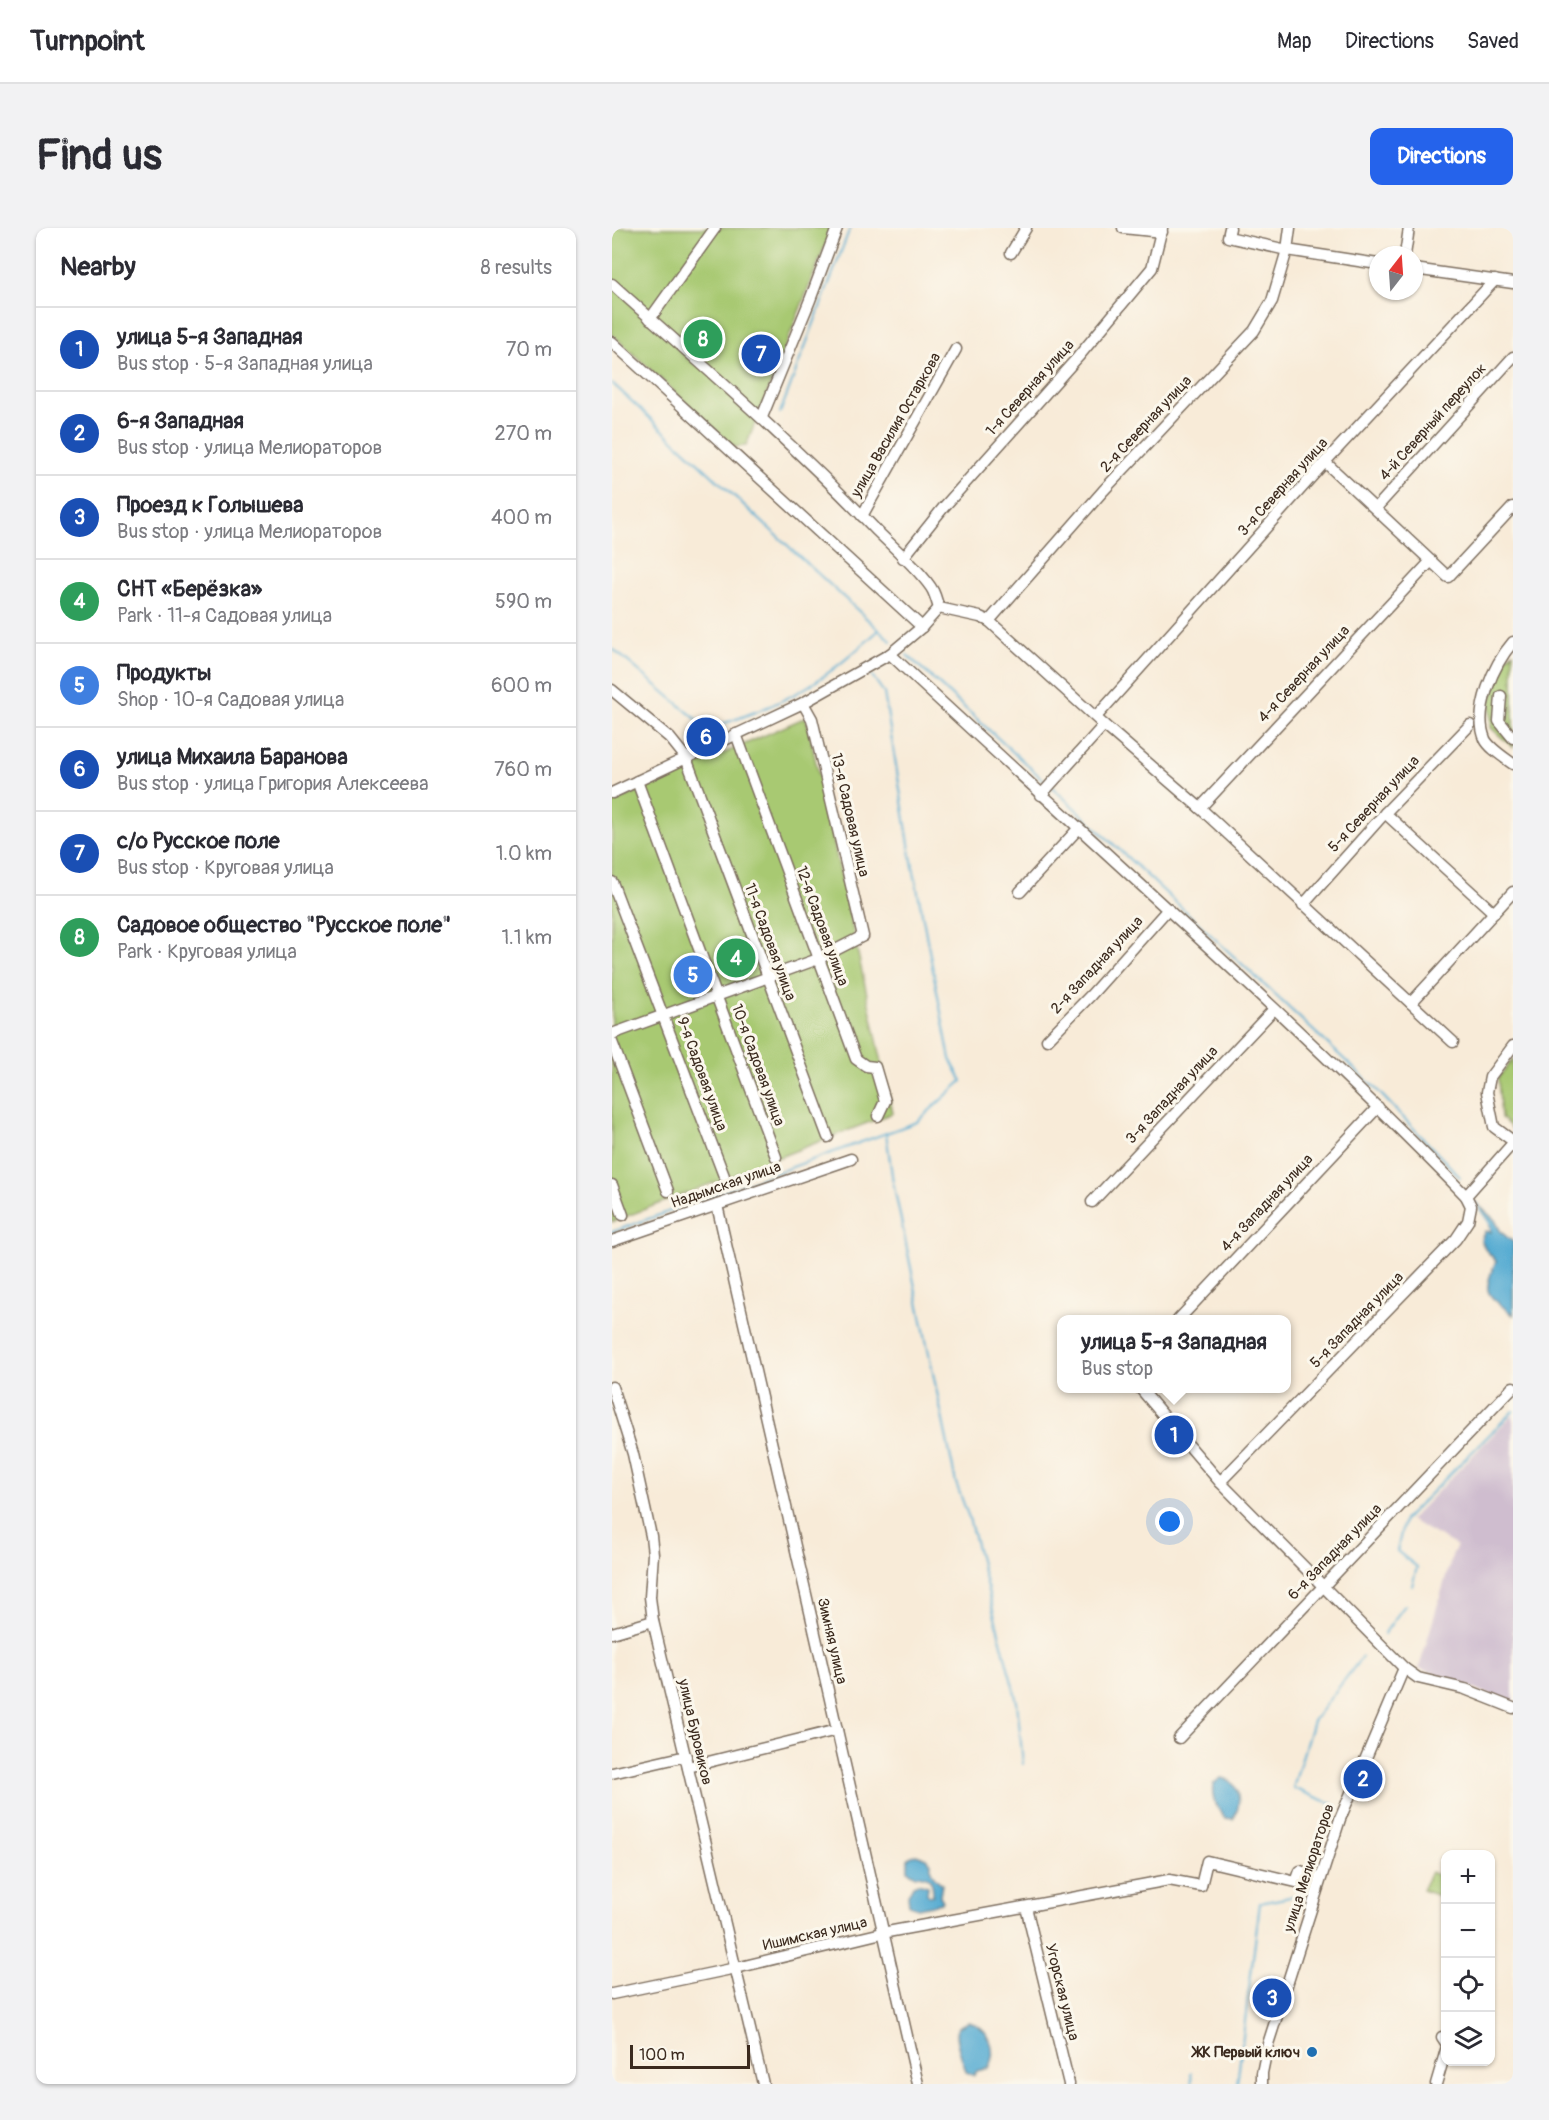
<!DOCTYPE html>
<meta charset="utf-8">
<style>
:root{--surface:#fff;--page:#f2f2f3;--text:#2b2b33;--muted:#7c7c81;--line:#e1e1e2;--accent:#2563eb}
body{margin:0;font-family:Pangolin,sans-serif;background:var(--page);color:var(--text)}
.controls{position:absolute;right:18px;bottom:18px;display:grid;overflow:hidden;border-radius:12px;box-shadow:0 2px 4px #0004}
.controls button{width:54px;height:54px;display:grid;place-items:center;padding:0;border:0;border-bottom:2px solid var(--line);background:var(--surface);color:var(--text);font:30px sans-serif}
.compass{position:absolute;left:757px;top:18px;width:54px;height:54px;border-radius:50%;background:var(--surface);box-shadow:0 2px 4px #0004;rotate:17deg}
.scale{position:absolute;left:18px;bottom:15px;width:120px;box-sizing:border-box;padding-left:6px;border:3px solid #3b2a1e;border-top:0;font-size:16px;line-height:21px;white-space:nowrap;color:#3b2a1e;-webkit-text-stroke:4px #fbf7ec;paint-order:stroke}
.you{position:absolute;left:558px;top:1294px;width:21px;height:21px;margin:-15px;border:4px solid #fff;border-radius:50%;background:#1a73e8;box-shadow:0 0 0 9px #1a73e833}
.badge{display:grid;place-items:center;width:39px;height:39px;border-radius:50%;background:var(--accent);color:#fff;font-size:20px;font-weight:700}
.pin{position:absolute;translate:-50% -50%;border:3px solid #fff;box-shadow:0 2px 6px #0006}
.popup{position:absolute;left:445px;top:1087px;width:234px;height:78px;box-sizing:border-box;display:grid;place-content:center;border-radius:12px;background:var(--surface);filter:drop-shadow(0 2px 4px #0005);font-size:20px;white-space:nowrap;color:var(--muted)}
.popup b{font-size:22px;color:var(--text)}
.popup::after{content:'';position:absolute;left:50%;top:100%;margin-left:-12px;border:12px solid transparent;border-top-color:var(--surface)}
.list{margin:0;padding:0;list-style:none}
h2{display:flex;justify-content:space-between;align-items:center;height:78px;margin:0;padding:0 24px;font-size:26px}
h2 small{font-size:20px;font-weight:400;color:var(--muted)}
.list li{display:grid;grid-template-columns:39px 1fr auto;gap:18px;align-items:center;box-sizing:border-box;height:84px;padding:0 24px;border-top:2px solid var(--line)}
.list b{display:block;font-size:22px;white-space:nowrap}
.list p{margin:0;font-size:20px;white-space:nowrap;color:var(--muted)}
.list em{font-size:20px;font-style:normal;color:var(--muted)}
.icon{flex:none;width:33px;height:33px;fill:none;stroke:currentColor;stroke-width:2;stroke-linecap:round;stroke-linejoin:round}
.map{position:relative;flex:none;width:901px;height:1856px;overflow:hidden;border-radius:12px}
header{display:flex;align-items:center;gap:36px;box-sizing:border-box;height:84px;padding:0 30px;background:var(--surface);border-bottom:2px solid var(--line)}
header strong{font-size:28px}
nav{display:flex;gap:33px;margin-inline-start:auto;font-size:21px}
.intro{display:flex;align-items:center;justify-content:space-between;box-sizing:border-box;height:144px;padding:0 36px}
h1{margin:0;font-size:42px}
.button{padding:15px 27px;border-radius:12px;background:var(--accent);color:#fff;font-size:21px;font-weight:700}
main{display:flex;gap:36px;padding:0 36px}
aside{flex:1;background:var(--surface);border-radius:12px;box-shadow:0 2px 4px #0004}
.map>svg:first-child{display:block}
</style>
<header>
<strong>Turnpoint</strong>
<nav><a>Map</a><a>Directions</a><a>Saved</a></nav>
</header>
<div class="intro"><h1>Find us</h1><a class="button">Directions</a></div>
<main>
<aside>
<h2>Nearby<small>8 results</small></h2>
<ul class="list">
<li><span class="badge" style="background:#1a4fb4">1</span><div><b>улица 5-я Западная</b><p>Bus stop · 5-я Западная улица</p></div><em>70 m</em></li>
<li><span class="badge" style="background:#1a4fb4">2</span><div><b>6-я Западная</b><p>Bus stop · улица Мелиораторов</p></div><em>270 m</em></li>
<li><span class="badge" style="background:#1a4fb4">3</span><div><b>Проезд к Голышева</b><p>Bus stop · улица Мелиораторов</p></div><em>400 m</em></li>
<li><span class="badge" style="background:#2e9e5b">4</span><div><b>СНТ «Берёзка»</b><p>Park · 11-я Садовая улица</p></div><em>590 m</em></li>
<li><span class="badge" style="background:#3f7fe0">5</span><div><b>Продукты</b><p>Shop · 10-я Садовая улица</p></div><em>600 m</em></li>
<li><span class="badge" style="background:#1a4fb4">6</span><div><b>улица Михаила Баранова</b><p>Bus stop · улица Григория Алексеева</p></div><em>760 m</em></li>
<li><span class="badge" style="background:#1a4fb4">7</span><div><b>с/о Русское поле</b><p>Bus stop · Круговая улица</p></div><em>1.0 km</em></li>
<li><span class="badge" style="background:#2e9e5b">8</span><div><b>Садовое общество &quot;Русское поле&quot;</b><p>Park · Круговая улица</p></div><em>1.1 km</em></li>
</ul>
</aside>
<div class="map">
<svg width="901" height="1856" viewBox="0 0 901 1856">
<rect width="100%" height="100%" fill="#fbf7ec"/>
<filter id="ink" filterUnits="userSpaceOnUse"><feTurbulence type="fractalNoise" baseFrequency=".0167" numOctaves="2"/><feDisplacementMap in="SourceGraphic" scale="12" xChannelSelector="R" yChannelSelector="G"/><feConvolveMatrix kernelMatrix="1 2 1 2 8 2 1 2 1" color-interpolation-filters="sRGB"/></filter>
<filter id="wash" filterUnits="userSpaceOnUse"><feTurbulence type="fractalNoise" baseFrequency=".008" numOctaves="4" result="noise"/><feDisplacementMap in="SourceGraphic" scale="24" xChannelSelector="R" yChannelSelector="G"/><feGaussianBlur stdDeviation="1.35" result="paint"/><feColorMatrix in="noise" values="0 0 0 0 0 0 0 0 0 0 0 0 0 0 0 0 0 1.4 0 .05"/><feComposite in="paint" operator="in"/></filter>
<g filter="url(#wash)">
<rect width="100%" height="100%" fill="#f8ebd8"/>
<path fill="#cfbdcf" d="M901,1186V1475L807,1440L841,1325L845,1318L798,1292Z"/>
<g fill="#a8c972" stroke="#727a48" stroke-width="1.5">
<path d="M0,0H220L134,218L122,219L0,106Z"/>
<path d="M901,424V519L879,500L878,474L895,429Z"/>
<path d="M194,489L281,885L0,994V575Z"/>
<path d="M901,831V901L889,890L886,850Z"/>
<path d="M819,1644L833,1651V1670L810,1662Z"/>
</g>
<g fill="#56acd2" stroke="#486b78" stroke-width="1.5">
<path d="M863,974L883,992L889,1004L901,1014V1087C876,1065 868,1069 884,1033L873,1021L869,1012L873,1003L879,1004L877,992Z"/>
<path d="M609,1550C628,1552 631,1578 621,1591L613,1590C604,1578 599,1571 601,1556Z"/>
<path d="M304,1626L315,1630L319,1635C317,1645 323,1650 330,1656L328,1668L331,1673L329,1675L306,1680L297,1677L296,1667L301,1657L306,1655L316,1658L315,1666L318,1668L321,1667C321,1646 315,1649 300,1646L296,1642V1630Z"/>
<path d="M356,1794C376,1798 387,1821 376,1840L365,1843L362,1847L354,1844C352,1835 341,1810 345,1802C347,1797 352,1796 356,1794Z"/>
</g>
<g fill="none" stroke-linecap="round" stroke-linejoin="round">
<g stroke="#56acd2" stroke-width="2">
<path d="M0,155L279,413"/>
<path d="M168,185L238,0"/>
<path d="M1,421L96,501C127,490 161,479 190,462C218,446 243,424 267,402"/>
<path d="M295,427L436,556"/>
<path d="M440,559L764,861L848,949"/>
<path d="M274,905L281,954L344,1255L357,1290L405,1474L411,1536"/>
<path d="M863,974L879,997"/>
<path d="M0,1004L305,894L350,853L338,831L299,628L272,465L259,446"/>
<path d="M800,1358L805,1339L785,1323L792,1292L901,1183"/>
<path d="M772,1406L793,1377"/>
<path d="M720,1582L721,1576L681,1560L701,1493L750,1429"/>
<path d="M700,1635L713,1601"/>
<path d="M579,1845L580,1856"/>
<path d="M625,1856L648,1675L688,1667L693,1655"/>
</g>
</g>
</g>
<g filter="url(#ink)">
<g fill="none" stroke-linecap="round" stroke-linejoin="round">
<g stroke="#7d6e5f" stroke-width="13">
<g id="minor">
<path d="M511,0L550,4"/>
<path d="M618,0L616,9L675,22L766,36"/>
<path d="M399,25L414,0"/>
<path d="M793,27L797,0"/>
<path d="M802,41L901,55"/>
<path d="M0,56C90,137 182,216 265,303C280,318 312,346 321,363C324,369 325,375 327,380"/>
<path d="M38,91L103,0"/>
<path d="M0,114L310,399"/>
<path d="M150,189L198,72L225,0"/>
<path d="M713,234L836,349L901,279"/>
<path d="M764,280L901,129"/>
<path d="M250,288L344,121"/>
<path d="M291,330L331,280L466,129L540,40L550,0"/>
<path d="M327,380L368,389L377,393L492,497L588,580L841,814"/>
<path d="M377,393L491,263L642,103L660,73L675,22L678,0"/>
<path d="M901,414C882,436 861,482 873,511C877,520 893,530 901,536"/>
<path d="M278,426C470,606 670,779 854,968L859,978L856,993L844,1011L608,1254"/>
<path d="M0,462L58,510L74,530L216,909"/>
<path d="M889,468L887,493L901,510"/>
<path d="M484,489L713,234L883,52"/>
<path d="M124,506L244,831L254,838L263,839L273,873L266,888"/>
<path d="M25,553L164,929"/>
<path d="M0,565L191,475L278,426L310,399L327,380"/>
<path d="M429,567L492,497"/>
<path d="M588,580L819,333"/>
<path d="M773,585L882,685"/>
<path d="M0,654L112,948"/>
<path d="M408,664L466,601"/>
<path d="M691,677L773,585L858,497"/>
<path d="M799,775L901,664"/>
<path d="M0,806L206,731L251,708L200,491L191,475"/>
<path d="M435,812L479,767L556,681"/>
<path d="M0,814L56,963"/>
<path d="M901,818L878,849L875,864L882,899L901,913"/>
<path d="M0,957L11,987"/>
<path d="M854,968L901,915"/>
<path d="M480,974L662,781"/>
<path d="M105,977L306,1856"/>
<path d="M0,1013L239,931"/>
<path d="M566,1092L766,879"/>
<path d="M0,1159L21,1226L39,1308L41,1326L38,1369L41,1393L151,1856"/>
<path d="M528,1160L608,1254L792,1440L806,1450L853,1461L901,1480"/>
<path d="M0,1405L41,1393"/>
<path d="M567,1510L901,1159"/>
<path d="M76,1539L225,1502"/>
<path d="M0,1545L74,1528"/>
<path d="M414,1679L457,1856"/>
<path d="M0,1766L124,1740L270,1705L557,1652L589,1658L595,1633L684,1654L688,1643L708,1650"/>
<path d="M830,1809L834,1815"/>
<path d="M650,1856V1845L656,1816L728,1591L792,1440"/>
<path d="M824,1856L834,1822"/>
</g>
</g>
<use href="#minor" stroke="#fff" stroke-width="10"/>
</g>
</g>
<circle fill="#1f6fb2" stroke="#fbf7ec" stroke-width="2" cx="700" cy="1824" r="6"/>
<g text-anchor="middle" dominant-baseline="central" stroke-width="6" stroke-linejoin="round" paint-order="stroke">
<g font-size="15" fill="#3b2a1e" stroke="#fbf7ec">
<text transform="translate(418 160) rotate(-48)">1-я Северная улица</text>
<text transform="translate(821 194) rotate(-48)">4-й Северный переулок</text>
<text transform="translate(534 196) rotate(-47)">2-я Северная улица</text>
<text transform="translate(284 197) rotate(-60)">улица Василия Остаркова</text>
<text transform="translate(671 259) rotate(-48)">3-я Северная улица</text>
<text transform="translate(692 446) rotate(-47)">4-я Северная улица</text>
<text transform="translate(762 576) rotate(-47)">5-я Северная улица</text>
<text transform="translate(238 587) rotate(77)">13-я Садовая улица</text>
<text transform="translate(210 698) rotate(70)">12-я Садовая улица</text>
<text transform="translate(158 714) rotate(70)">11-я Садовая улица</text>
<text transform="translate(485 737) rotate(-47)">2-я Западная улица</text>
<text transform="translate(146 837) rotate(70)">10-я Садовая улица</text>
<text transform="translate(90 846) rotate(70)">9-я Садовая улица</text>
<text transform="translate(560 867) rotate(-47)">3-я Западная улица</text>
<text transform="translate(114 957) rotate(-19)">Надымская улица</text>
<text transform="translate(655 975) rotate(-47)">4-я Западная улица</text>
<text transform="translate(745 1092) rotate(-46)">5-я Западная улица</text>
<text transform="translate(723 1324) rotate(-46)">6-я Западная улица</text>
<text transform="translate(220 1413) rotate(77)">Зимняя улица</text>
<text transform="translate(83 1504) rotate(77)">улица Буровиков</text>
<text transform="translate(697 1640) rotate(-72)">улица Мелиораторов</text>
<text transform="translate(203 1706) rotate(-13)">Ишимская улица</text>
<text transform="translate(450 1764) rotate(76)">Угорская улица</text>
</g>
<g font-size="15" font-weight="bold" fill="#3b2a1e" stroke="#fbf7ec" text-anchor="end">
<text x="688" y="1824">ЖК Первый ключ</text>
</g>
</g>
</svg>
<div class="controls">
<button>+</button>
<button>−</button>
<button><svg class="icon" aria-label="locate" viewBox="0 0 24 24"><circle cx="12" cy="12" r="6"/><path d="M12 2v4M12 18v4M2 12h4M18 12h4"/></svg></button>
<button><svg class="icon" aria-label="layers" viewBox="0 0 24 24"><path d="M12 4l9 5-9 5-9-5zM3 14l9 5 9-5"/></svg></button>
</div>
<svg class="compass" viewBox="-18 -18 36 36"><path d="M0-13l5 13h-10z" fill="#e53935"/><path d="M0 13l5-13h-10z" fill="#7c7c81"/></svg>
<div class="scale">100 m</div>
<div class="you"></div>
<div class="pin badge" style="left:562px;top:1207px;background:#1a4fb4">1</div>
<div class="popup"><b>улица 5-я Западная</b>Bus stop</div>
<div class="pin badge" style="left:751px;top:1551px;background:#1a4fb4">2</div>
<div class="pin badge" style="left:660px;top:1770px;background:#1a4fb4">3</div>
<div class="pin badge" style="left:124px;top:730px;background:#2e9e5b">4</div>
<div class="pin badge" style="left:81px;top:747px;background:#3f7fe0">5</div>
<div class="pin badge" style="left:94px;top:509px;background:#1a4fb4">6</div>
<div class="pin badge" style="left:149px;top:126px;background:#1a4fb4">7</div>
<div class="pin badge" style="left:91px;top:111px;background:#2e9e5b">8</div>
</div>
</main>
